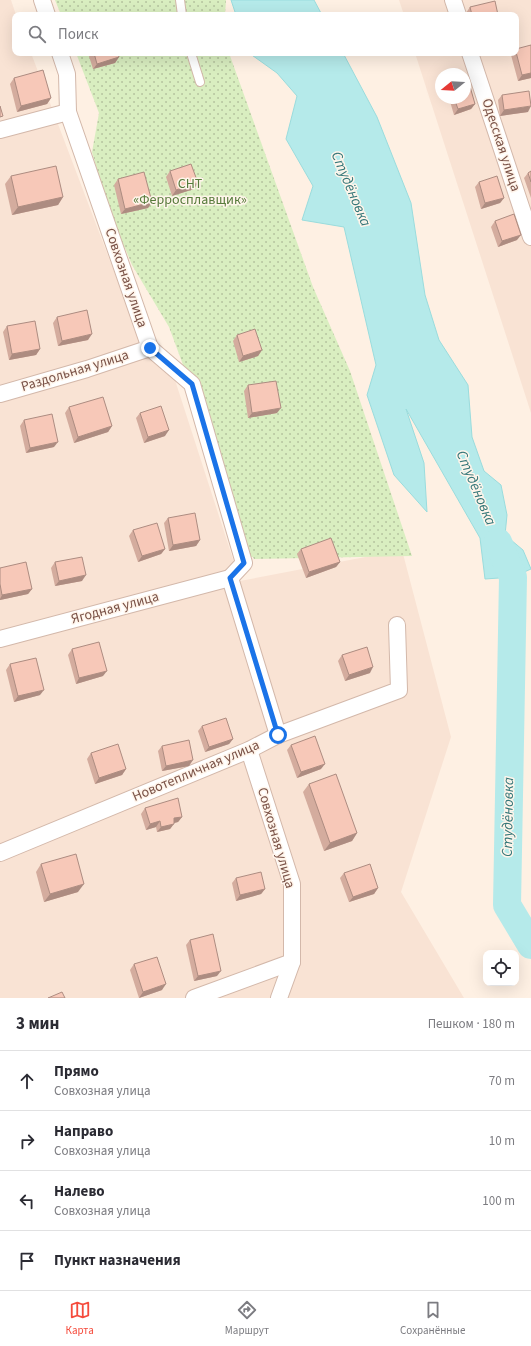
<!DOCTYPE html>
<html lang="ru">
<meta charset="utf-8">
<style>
:root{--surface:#fff;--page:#f7f7f7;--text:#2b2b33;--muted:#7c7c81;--line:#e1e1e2;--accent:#f54b3c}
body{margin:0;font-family:"Source Sans 3",sans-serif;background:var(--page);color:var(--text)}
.controls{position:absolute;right:12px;bottom:12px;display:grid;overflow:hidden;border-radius:8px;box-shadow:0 4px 16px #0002}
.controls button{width:36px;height:36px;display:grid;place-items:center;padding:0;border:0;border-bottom:1px solid var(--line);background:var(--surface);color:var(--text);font:20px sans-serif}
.compass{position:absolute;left:435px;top:68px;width:36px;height:36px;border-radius:50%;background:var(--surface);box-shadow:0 4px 16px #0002;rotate:252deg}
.stop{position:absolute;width:12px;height:12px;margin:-9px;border:3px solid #1a73e8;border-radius:50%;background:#fff}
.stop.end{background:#1a73e8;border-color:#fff;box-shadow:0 1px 4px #0008}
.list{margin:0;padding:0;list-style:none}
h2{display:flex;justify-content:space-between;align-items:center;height:52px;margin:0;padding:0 16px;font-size:17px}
h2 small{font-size:13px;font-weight:400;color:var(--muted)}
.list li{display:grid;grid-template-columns:26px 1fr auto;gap:12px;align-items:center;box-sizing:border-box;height:60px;padding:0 16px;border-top:1px solid var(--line)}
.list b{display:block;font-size:15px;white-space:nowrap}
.list p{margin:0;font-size:13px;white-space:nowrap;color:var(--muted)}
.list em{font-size:13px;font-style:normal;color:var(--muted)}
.icon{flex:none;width:22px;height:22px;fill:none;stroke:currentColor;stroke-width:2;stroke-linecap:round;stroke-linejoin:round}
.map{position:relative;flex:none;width:531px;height:998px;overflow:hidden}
.search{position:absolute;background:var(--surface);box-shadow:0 4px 16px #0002;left:12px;right:12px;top:12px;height:44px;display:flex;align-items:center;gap:10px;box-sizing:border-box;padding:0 14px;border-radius:8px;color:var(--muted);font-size:15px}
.sheet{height:292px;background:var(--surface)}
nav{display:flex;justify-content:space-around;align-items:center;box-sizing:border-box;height:56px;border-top:1px solid var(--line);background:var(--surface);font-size:11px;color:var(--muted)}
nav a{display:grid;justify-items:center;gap:2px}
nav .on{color:var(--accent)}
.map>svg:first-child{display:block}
</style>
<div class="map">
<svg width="531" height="998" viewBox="0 0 531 998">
<defs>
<pattern id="grass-dots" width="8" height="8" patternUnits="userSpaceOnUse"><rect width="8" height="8" fill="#d9eec0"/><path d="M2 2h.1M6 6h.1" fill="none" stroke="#b5c39e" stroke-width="1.8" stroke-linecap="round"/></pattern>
</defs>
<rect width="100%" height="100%" fill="#fef0e3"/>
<g fill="#f9e3d4" fill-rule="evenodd">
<path d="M0,0H11L16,15H15V53H31L137,332L175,380L240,581L402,550L451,737L401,892L464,998H0Z"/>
<path d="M399,0H531V413L415,53H516V15H404ZM441,74H465V98H441Z"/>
</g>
<g fill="url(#grass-dots)">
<path d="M55,0H226L225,15H61Z"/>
<path d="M76,53H229L313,287L350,371L412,556L254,559L253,557H249L219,462L169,327L132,265L125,248L117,239L92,152L99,113Z"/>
</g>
<g fill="#b5eaea" stroke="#9adcdd">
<path d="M231,0H314L322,15H236Z"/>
<path d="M249,53H343L377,117L411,203L425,295L439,340L468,385L472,437L484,471L501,485L507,515L505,535L523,550L531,569L513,577L485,579L480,538L406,409L424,463L427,512L394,475L367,395L376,365L344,227L302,220L313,186L286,139L297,96L277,73Z"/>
</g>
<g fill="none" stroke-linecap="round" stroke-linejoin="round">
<path stroke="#b5eaea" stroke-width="28" d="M498,542L513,577L507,905L531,945"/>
<g stroke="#d3b8aa" stroke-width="10">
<g id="lane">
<path d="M180,0L182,15"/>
<path d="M191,53L200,82"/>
</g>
</g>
<g stroke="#d3b8aa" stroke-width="18">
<g id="street">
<path d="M42,0L47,15"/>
<path d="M453,0L458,15"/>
<path d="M60,53L67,74L68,112L150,348L192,384L244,563L230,578L278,735"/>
<path d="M470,53L531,237"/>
<path d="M0,130L68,112"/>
<path d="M0,394L87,369L150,348"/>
<path d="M0,639L230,578"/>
<path d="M249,750L292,884V962L279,998"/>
<path d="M0,853L249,750L278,735L399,690L397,625"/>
<path d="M194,998L292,962"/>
</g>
</g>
<use href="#lane" stroke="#fff" stroke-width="8"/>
<use href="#street" stroke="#fff" stroke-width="16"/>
</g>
<g fill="#d4ac9e">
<path d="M470,7L498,15H467L466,13Z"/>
<path d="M531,45V78L518,81L511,55L512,53H516Z"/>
<path d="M88,53H118L119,57L115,63L93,69Z"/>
<path d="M14,78L51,98L47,104L17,112L10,84Z"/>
<path d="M502,95L528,112L500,116L498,100Z"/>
<path d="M449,98H465L475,104L471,109L454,115Z"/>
<path d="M170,171L194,189L172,196L166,177Z"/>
<path d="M531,171V198L524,178L528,173Z"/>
<path d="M11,176L63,197L58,205L12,215L5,184Z"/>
<path d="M118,179L152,202L148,208L121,214L114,185Z"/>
<path d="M479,182L504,198L500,203L481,209L475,187Z"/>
<path d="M495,221L517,240L498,247L491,227Z"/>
<path d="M57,317L88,340L58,346L53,323Z"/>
<path d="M7,326L40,349L36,355L9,360L3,332Z"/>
<path d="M237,335L262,350L258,356L239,362L233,341Z"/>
<path d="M248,385L277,413L248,418L244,391Z"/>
<path d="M69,407L112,426L108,432L74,443L65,413Z"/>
<path d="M140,413L165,436L144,443L136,418Z"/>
<path d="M24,420L54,447L26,453L20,426Z"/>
<path d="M168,518L200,540L196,546L169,551L164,523Z"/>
<path d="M133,530L165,549L161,554L138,562L129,536Z"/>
<path d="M301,549L340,562L336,567L306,578L297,554Z"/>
<path d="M55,562L82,581L55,586L51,568Z"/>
<path d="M0,568L32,589L28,594L0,600Z"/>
<path d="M72,649L103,676L76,684L68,655Z"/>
<path d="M342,655L370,673L345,681L338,661Z"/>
<path d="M10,664L40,695L14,702L6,670Z"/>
<path d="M202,726L233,739L229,744L205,752L198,731Z"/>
<path d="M291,745L321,769L297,778L287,750Z"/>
<path d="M162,746L189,766L162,771L158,751Z"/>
<path d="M91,753L126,769L122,775L95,784L87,759Z"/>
<path d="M309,784L357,833L352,841L324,851L303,792Z"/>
<path d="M145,808L182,817L178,822L174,823L170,829L157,832L156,827L146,830L141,814Z"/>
<path d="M41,864L78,892L44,902L36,872Z"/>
<path d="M344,873L378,888L374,894L349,902L340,878Z"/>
<path d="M236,878L265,889L261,894L236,901L232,883Z"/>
<path d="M190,940L217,976L194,981L186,945Z"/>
<path d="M134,964L162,990L139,998L130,970Z"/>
</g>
<g fill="#ad8c81">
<path d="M119,57L115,63L93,69L97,64Z"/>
<path d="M531,73V78L518,81L522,75Z"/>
<path d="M51,98L47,104L17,112L21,106Z"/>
<path d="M475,104L471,109L454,115L458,109Z"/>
<path d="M531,106L528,112L500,116L504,110Z"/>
<path d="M198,183L194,189L172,196L176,190Z"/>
<path d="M63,197L58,205L12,215L18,207Z"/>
<path d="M504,198L500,203L481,209L485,203Z"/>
<path d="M152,202L148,208L121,214L125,209Z"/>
<path d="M521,235L517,240L498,247L502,241Z"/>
<path d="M92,334L88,340L58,346L62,341Z"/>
<path d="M40,349L36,355L9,360L12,354Z"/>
<path d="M262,350L258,356L239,362L243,356Z"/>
<path d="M281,408L277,413L248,418L252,413Z"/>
<path d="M112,426L108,432L74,443L78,437Z"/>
<path d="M169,430L165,436L144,443L148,437Z"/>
<path d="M58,442L54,447L26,453L30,448Z"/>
<path d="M200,540L196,546L169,551L173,545Z"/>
<path d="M165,549L161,554L138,562L142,556Z"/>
<path d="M340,562L336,567L306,578L309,572Z"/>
<path d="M86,575L82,581L55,586L59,581Z"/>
<path d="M32,589L28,594L0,600V599L2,595Z"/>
<path d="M373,667L370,673L345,681L349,675Z"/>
<path d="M107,671L103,676L76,684L79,678Z"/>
<path d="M44,690L40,695L14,702L18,696Z"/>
<path d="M233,739L229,744L205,752L209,747Z"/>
<path d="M193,760L189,766L162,771L166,766Z"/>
<path d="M325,764L321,769L297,778L301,772Z"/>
<path d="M126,769L122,775L95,784L99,778Z"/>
<path d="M182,817L178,822L170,824L174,818Z"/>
<path d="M160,821L156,827L146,830L150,824Z"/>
<path d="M174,824L170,829L157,832L161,827Z"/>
<path d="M357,833L352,841L324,851L330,843Z"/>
<path d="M84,884L78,892L44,902L50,894Z"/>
<path d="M378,888L374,894L349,902L353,897Z"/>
<path d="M265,889L261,894L236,901L240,895Z"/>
<path d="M221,971L217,976L194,981L198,976Z"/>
<path d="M166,984L162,990L139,998L143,992Z"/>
</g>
<g fill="#f7c8b8" stroke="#ad8c81">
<path d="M495,1L498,15H472L470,7Z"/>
<path d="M531,45V73L522,75L516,52V49Z"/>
<path d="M94,53H118L119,57L97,64Z"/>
<path d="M43,70L51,98L21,106L14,78Z"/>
<path d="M469,83L475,104L458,109L454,98H465V84Z"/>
<path d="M529,91L531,106L504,110L502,95Z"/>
<path d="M0,106L3,116L0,117Z"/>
<path d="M191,164L198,183L176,190L170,171Z"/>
<path d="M56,166L63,197L18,207L11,176Z"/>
<path d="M531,171V182L528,173Z"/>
<path d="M144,172L152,202L125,209L118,179Z"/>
<path d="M497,176L504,198L485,203L479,182Z"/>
<path d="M514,214L521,235L502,241L495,221Z"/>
<path d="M87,310L92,334L62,341L57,317Z"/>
<path d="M35,321L40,349L12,354L7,326Z"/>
<path d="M255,329L262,350L243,356L237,335Z"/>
<path d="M276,381L281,408L252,413L248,385Z"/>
<path d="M103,397L112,426L78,437L69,407Z"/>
<path d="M161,406L169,430L148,437L140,413Z"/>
<path d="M52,414L58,442L30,448L24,420Z"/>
<path d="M195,513L200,540L173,545L168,518Z"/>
<path d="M157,523L165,549L142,556L133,530Z"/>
<path d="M331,538L340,562L309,572L301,549Z"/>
<path d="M82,557L86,575L59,581L55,562Z"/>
<path d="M26,562L32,589L2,595L0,584V568Z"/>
<path d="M99,642L107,671L79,678L72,649Z"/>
<path d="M367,647L373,667L349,675L342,655Z"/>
<path d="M36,658L44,690L18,696L10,664Z"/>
<path d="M226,718L233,739L209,747L202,726Z"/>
<path d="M315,736L325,764L301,772L291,745Z"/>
<path d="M189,740L193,760L166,766L162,746Z"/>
<path d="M118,744L126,769L99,778L91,753Z"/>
<path d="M336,774L357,833L330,843L309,784Z"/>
<path d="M178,798L182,817L174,818V824L161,827L160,821L150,824L145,808Z"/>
<path d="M76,854L84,884L50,894L41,864Z"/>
<path d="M370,864L378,888L353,897L344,873Z"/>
<path d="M261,872L265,889L240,895L236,878Z"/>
<path d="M213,934L221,971L198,976L190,940Z"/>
<path d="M157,957L166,984L143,992L134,964Z"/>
<path d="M62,992L65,998H48Z"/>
</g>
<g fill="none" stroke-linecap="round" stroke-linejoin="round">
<path stroke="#1a73e8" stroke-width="5" d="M150,348L192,384L244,563L230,578L278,735"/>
</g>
<g text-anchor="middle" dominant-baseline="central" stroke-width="3" stroke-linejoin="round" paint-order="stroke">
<g font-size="14" fill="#795146" stroke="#fff5eb">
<text transform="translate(501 145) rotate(72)">Одесская улица</text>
<text transform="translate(126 278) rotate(71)">Совхозная улица</text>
<text transform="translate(75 371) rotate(-17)">Раздольная улица</text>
<text transform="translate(115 608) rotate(-15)">Ягодная улица</text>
<text transform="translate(196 771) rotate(-23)">Новотепличная улица</text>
<text transform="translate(276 838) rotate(74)">Совхозная улица</text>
</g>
<g font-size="14" fill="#567a3a" stroke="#fff5eb">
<text x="190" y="184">СНТ<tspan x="190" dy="16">«Ферросплавщик»</tspan></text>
</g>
<g font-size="15" font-style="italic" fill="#357779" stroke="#fff5eb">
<text transform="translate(351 189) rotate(67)">Студёновка</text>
<text transform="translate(476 488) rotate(67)">Студёновка</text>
<text transform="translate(508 817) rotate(-89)">Студёновка</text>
</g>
</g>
</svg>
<div class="controls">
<button><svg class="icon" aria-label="locate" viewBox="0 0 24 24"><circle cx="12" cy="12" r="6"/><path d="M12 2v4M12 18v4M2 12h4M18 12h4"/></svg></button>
</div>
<svg class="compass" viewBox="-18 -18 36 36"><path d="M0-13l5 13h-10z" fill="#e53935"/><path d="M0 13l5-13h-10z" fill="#7c7c81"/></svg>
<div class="stop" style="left:278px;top:735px"></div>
<div class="stop end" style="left:150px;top:348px"></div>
<div class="search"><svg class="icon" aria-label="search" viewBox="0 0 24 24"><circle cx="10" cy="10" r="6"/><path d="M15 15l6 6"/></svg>Поиск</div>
</div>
<section class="sheet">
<h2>3 мин<small>Пешком · 180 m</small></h2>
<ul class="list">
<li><svg class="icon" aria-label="ahead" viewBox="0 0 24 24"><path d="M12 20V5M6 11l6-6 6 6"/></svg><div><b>Прямо</b><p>Совхозная улица</p></div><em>70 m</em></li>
<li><svg class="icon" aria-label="right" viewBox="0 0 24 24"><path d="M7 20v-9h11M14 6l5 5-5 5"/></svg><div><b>Направо</b><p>Совхозная улица</p></div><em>10 m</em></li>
<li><svg class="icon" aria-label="left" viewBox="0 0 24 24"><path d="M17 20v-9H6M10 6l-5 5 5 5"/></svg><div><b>Налево</b><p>Совхозная улица</p></div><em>100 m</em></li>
<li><svg class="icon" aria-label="arrive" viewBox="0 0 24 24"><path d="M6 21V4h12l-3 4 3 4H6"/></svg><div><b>Пункт назначения</b></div></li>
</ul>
</section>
<nav>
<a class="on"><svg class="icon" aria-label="map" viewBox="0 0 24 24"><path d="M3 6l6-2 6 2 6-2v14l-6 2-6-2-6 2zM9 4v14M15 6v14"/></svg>Карта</a>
<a><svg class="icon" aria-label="directions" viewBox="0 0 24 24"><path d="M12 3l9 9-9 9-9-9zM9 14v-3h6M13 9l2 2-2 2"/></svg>Маршрут</a>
<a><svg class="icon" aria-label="saved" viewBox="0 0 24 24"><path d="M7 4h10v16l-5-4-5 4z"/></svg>Сохранённые</a>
</nav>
